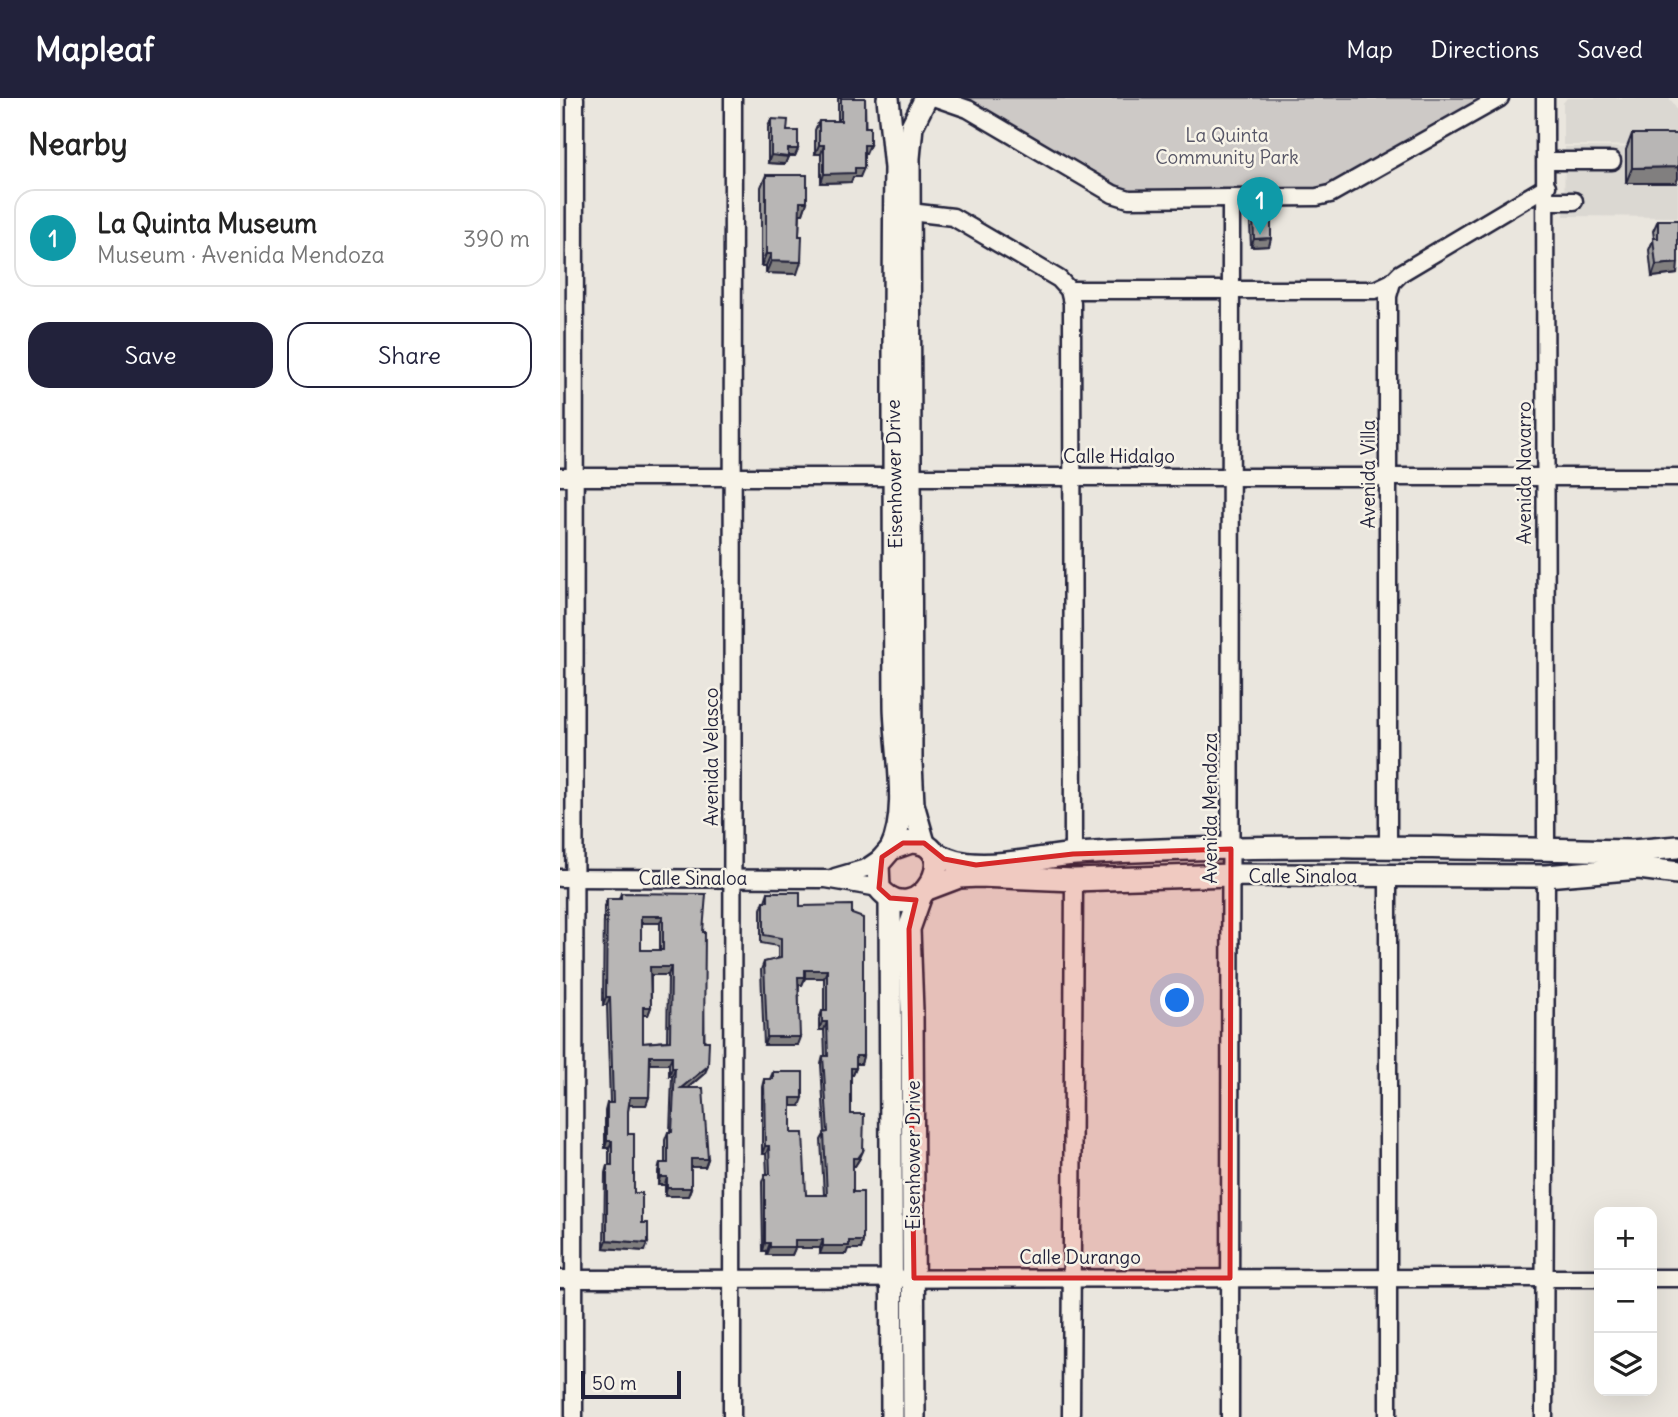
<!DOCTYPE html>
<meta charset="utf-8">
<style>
:root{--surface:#fff;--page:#f6f6f6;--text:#222;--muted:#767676;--line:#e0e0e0;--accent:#22223b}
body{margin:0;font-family:Delius,sans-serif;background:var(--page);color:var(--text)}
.controls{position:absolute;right:21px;bottom:21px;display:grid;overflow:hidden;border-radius:14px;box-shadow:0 7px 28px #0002}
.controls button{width:63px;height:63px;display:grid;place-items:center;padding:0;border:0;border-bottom:2px solid var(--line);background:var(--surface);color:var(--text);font:35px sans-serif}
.scale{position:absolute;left:21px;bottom:18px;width:100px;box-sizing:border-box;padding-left:7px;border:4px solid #22223b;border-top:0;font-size:19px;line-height:24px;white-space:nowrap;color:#22223b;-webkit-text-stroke:5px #f7f3e8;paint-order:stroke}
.you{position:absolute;left:618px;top:903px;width:24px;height:24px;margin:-18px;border:5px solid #fff;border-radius:50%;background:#1a73e8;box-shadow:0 0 0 10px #1a73e833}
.badge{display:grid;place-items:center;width:46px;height:46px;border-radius:50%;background:var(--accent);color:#fff;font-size:23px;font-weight:700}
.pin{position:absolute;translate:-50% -58px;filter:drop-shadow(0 2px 4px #0008)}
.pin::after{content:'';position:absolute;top:37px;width:24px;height:21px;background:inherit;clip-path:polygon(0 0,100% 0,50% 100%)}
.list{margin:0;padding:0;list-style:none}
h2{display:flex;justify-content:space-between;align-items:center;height:91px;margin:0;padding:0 28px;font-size:30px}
h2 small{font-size:23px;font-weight:400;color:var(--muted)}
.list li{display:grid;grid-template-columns:46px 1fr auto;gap:21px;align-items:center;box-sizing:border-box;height:98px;margin:0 14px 14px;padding:0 14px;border:2px solid var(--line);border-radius:21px}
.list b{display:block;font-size:26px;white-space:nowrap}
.list p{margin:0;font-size:23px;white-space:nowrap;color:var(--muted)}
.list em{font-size:23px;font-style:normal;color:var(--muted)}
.actions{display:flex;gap:14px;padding:21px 28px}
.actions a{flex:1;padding:16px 0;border:2px solid var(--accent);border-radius:21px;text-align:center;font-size:24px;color:var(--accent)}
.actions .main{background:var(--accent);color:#fff}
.icon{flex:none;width:38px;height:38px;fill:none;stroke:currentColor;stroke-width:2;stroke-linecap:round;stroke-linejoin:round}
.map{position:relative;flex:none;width:1118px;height:1319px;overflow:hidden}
header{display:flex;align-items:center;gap:42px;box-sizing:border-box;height:98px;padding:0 35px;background:var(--accent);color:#fff}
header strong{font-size:33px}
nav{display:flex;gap:38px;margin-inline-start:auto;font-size:24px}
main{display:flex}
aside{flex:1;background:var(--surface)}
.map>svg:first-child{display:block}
</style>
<header>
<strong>Mapleaf</strong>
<nav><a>Map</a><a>Directions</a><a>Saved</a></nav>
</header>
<main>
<aside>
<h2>Nearby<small></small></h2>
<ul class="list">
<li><span class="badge" style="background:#0f9aa8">1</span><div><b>La Quinta Museum</b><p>Museum · Avenida Mendoza</p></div><em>390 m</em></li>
</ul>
<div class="actions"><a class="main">Save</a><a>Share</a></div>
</aside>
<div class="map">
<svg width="1118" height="1319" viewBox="0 0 1118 1319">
<rect width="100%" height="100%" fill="#eae6de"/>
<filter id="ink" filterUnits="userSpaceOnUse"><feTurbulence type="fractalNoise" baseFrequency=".0143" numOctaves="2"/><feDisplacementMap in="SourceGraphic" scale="14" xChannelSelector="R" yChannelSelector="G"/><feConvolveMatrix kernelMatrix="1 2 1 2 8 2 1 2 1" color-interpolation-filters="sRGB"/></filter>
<g filter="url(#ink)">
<g fill="#dbd8d2">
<path d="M1007,0H1109L1118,13V48L1003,47V5Z"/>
<path d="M1005,49L1118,50V119L1004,118Z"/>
</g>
<path fill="#cdc9c6" stroke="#787680" stroke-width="2" d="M409,0H926L762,92L581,95L566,92L417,9Z"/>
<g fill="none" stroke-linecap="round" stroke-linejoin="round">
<g stroke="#22223b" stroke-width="21">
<g id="minor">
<path d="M376,0L408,11L553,96L569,101L757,99L770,96L940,0"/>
<path d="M985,0L986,751"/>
<path d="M987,63H1052"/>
<path d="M987,103H1014"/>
<path d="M350,114L393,119L499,181L509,192L512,205L513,756"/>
<path d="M509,192H815L832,184"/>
<path d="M0,379H1118"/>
<path d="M828,751V198L832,184L841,175L987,88"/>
<path d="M275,779L306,770L322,759"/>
<path d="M0,780L266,781L319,790"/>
<path d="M1092,1180H1118"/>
<path d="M0,1181L1039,1180"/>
<path d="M14,1319L15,0"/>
<path d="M172,1319L173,0"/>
<path d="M511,1319L514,782"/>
<path d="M670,1319L671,102"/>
<path d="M828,1319V778"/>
<path d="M984,1319L986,778"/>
</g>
</g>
<g stroke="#22223b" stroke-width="26">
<g id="major">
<path d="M328,0L335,70C333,248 334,426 335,605C335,649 350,713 331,751"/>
<path d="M364,4L352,28L349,60L351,665L353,706L364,745"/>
<path d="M351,744C407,745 358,837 319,790L318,766L331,751Z"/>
<path d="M372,753C413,780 470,759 516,756C700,745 887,749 1072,753L1118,749"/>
<path d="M370,790L399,779L419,778L514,782L671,777L986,778L1079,770L1118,775"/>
<path d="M330,800L332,1319"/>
<path d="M354,1319L352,913L349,831L361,797"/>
</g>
</g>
<use href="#minor" stroke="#f7f3e8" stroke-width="16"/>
<use href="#major" stroke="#f7f3e8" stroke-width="21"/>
</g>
<g fill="#9e9d9c" stroke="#22223b" stroke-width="2" fill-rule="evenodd">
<path d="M278,0H305L306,56H304L300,79H293L291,84L261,85V56H255V32L259,23H278Z"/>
<path d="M211,21L227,33L238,51L235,58H228L225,66L208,65V29Z"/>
<path d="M1072,36H1118V80L1116,85H1066V52Z"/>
<path d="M206,77L247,104L243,116H240L237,176L206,175V168H201V89Z"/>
<path d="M693,118L711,140L709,148L691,149L690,126Z"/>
<path d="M1098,122H1118L1117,176L1092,179L1089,152L1094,140L1093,133Z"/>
<path d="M208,794L240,808L303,958L301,966H296V970L293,977H291V1016L300,1060L295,1068H293V1094L303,1143L301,1151H288L286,1156H260V1150H235L232,1157H207V1153H203L202,1084L205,1076H207L206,1056H202V989L204,981H210L213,974L240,1008H231V1035L246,1097H264L261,1042L265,1035L261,966L263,958H265L264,932H259V921L262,913H264V880H245L242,887H239L237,947H204L201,872L204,864L218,861V848L201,845V811L204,803H205Z"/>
<path d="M61,795L143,834L145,975L128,990L148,1061L145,1069H131V1090L128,1098H105V1087H98V1073L100,1065H105V1042L108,1034H110L112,978H109V966H90L89,999L86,1007H69L68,1013V1036L74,1095L82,1125L85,1153L44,1150L45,1075L47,1067H49V1050H45V1013L47,1005H50L47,907H43L44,808L47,801H59ZM81,825H100V852H81ZM91,877H108L107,943L83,945V917H88L91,909Z"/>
</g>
<g fill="#817f7f" stroke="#22223b" stroke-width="2">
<path d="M259,47H264L261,56H255Z"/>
<path d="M304,47H310L306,56H300Z"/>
<path d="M228,51H238L235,58H226L228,59L225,66L208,65L211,57Z"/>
<path d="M1118,69V80L1116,85H1066L1072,70Z"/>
<path d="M295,70H304L300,79H293L291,84L261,85L264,76Z"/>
<path d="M240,104H247L243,116H236Z"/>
<path d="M711,140L709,148L691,149L694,141Z"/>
<path d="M206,156H211L206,168H201Z"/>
<path d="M211,163L241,164L237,176L206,175Z"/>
<path d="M1118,165L1117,176L1092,179L1096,167Z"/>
<path d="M81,818H103L100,825H78Z"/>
<path d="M90,869H111L108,877H88Z"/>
<path d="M245,872H267L264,880H245L242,887H236L238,879Z"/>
<path d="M46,899H50L47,907H43Z"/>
<path d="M83,909H91L88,917H81Z"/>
<path d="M262,924H267L264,932H259Z"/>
<path d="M207,939H240L237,947H204Z"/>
<path d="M90,958H112L109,966H87Z"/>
<path d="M296,958H303L301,966H293Z"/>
<path d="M148,968L145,975L118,998L121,990Z"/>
<path d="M112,970H115L112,978H109Z"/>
<path d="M291,970H296L293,977H288Z"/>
<path d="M70,999H89L86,1007H67Z"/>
<path d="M231,1000H243L240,1008H228Z"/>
<path d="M47,1043H52L49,1050H45Z"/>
<path d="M205,1048H209L206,1056H202Z"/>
<path d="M303,1053L300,1060L295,1068H290L293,1060Z"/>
<path d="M131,1061H148L145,1069H128Z"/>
<path d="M100,1079H107L105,1087H98Z"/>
<path d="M107,1090H131L128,1098H105Z"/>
<path d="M47,1142L88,1145L85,1153L44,1150Z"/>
<path d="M235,1142H263L260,1150H235L232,1157H207L210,1149Z"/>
<path d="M289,1143H303L301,1151H288L286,1156H260L263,1148Z"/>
<path d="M205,1145H210L207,1153H203Z"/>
</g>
<g fill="#b8b6b5" stroke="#22223b" stroke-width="2" fill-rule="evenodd">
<path d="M281,0H305V29H310V47H304V70H295V75L264,76V47H259V23H281Z"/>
<path d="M211,21L228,22L227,33H238V51H228V59L211,57Z"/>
<path d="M1072,36H1118V69L1072,70Z"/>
<path d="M206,77H247V104H240L239,138H242L241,164L211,163V156H206Z"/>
<path d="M711,117V140L694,141L693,118Z"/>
<path d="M1098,122H1118V165L1096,167L1093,140H1098Z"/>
<path d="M208,794H240V808L292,807V816L303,820V958H296V970H291V1016H304L303,1053L298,1060H293V1094H303V1143H289V1148H263V1142H235V1149H210V1145H205V1076H210L209,1048H205L204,981H213V974H243V1000H231V1035H243L246,1097H267L264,1035L268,1034L263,958H268L267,924H262V913H267V872H245V879H238L240,939H207L204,864L221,860V840L204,837V803H208Z"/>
<path d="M61,795L146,796L143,834H145L144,943H149L148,968L121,990H143L148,1061H131V1090H107V1079H100V1065H108V1034H112L115,970H112V958H90L89,999H70L68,1013V1036H74V1095H82V1125H88V1145L47,1142V1067H52V1043H47V1005H53L50,899H46L47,801H61ZM81,818H103V852H81ZM90,869H111L110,943L83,945V909H91Z"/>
</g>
</g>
<path fill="#d62828" fill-opacity="0.2" stroke="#d62828" stroke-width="5" stroke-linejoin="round" d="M343,745H364L384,761L416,767L513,756L671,751L670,1180H354L349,831L356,802L330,800L319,790L322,759Z"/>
<g text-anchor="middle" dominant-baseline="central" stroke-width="5" stroke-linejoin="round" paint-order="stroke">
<g font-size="19" fill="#555465" stroke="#f7f3e8">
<text x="667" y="37">La Quinta<tspan x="667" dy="22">Community Park</tspan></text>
</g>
<g font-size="19" fill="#22223b" stroke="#f7f3e8">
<text x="559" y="358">Calle Hidalgo</text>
<text transform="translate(964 375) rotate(-90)">Avenida Navarro</text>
<text transform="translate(334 376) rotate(-91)">Eisenhower Drive</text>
<text transform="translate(808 376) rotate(-90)">Avenida Villa</text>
<text transform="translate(151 659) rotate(-90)">Avenida Velasco</text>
<text transform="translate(650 710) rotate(-90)">Avenida Mendoza</text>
<text x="743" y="778">Calle Sinaloa</text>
<text x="133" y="780">Calle Sinaloa</text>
<text transform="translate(353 1057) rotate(-90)">Eisenhower Drive</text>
<text x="520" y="1159">Calle Durango</text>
</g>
</g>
</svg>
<div class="controls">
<button>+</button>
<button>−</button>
<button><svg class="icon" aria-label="layers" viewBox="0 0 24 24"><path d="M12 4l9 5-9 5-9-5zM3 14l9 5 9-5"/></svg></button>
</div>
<div class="scale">50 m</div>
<div class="you"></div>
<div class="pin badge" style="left:700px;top:137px;background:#0f9aa8">1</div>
</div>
</main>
